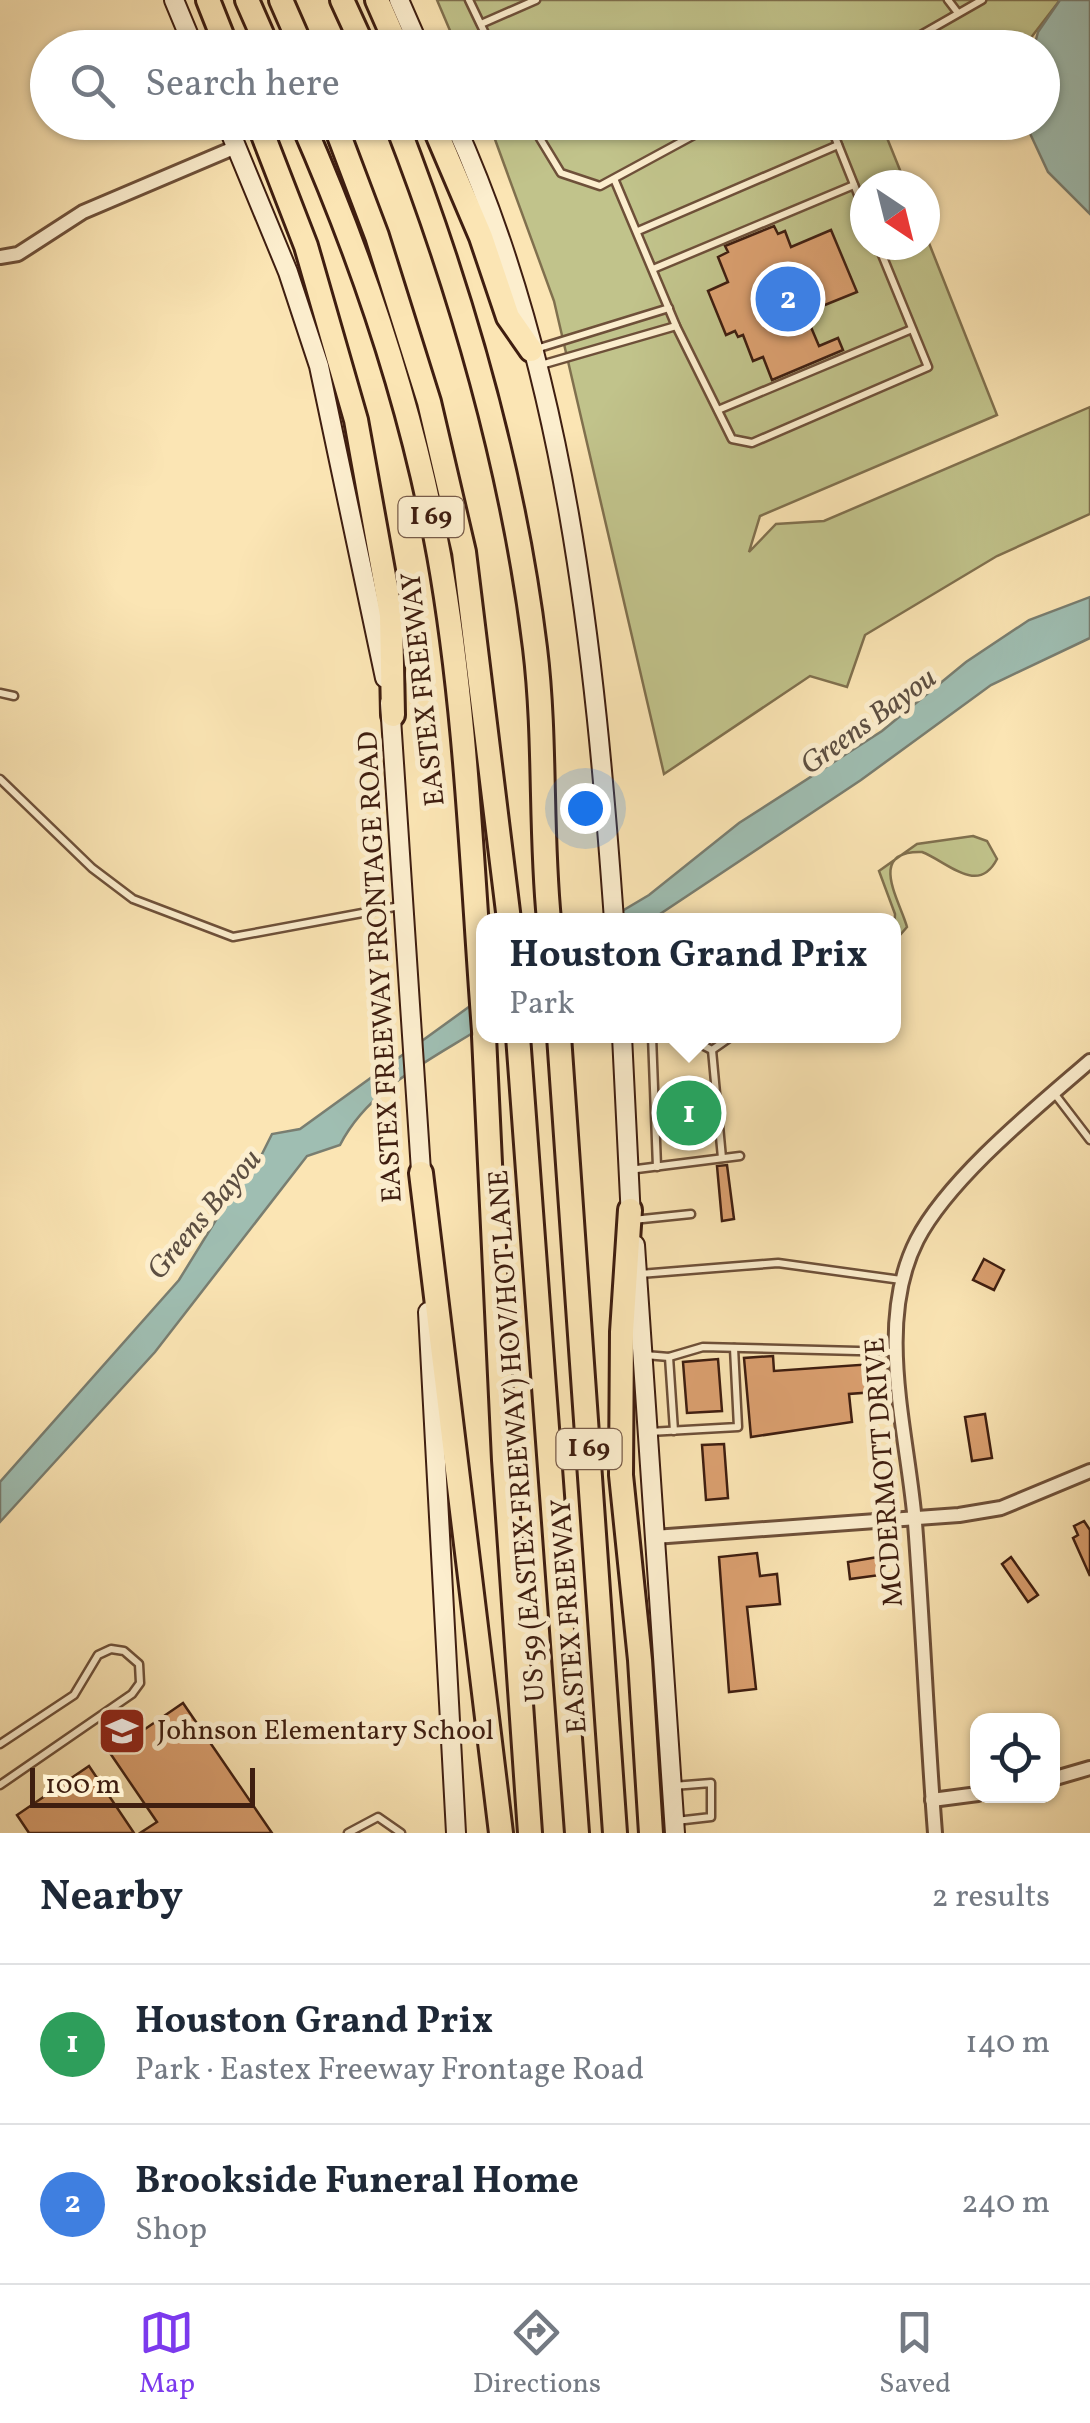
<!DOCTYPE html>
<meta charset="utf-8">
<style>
:root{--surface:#fff;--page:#f6f6f7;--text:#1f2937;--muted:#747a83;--line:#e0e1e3;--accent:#7c3aed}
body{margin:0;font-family:Vollkorn,serif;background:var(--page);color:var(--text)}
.controls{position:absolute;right:30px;bottom:30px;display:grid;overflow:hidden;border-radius:20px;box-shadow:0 2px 8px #0004}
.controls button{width:90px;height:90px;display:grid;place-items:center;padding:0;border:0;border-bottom:2px solid var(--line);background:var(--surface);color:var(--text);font:50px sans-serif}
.compass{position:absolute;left:850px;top:170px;width:90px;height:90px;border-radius:50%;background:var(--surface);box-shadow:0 2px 8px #0004;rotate:145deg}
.scale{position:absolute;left:30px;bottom:25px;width:225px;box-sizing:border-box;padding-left:10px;border:5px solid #3f1e10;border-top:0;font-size:28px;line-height:35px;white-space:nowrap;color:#3f1e10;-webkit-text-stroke:8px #fceece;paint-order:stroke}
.you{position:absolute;left:585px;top:808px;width:35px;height:35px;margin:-25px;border:8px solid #fff;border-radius:50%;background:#1a73e8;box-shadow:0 0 0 15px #1a73e833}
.badge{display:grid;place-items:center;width:65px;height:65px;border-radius:50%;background:var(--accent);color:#fff;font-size:32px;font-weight:700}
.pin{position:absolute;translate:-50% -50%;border:5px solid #fff;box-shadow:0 2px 10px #0006}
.popup{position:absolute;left:476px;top:913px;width:425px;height:130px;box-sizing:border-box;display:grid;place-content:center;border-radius:20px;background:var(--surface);filter:drop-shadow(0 2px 8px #0005);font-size:32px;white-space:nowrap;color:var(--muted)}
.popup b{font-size:38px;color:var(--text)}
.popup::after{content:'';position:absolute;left:50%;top:100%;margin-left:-20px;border:20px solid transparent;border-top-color:var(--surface)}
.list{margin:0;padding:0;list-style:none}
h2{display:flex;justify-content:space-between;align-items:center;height:130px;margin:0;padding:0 40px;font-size:42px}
h2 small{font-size:32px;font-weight:400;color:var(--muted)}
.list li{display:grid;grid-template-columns:65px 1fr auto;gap:30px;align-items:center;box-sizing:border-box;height:160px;padding:0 40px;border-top:2px solid var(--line)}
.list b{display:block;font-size:38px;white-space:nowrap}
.list p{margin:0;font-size:32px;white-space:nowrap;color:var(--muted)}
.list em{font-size:32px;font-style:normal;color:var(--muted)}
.icon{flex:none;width:55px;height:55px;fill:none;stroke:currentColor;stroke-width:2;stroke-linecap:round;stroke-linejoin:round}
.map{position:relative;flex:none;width:1090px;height:1833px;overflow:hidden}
.search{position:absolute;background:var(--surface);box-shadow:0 2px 8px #0004;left:30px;right:30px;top:30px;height:110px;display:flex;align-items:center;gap:25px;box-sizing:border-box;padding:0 35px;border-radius:55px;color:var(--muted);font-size:38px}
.sheet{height:450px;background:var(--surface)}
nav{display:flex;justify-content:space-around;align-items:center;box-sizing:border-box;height:140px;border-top:2px solid var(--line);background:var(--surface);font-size:28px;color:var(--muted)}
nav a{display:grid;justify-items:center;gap:5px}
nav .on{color:var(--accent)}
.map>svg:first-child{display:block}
</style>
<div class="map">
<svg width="1090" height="1833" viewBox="0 0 1090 1833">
<rect width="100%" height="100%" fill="#fbe5b4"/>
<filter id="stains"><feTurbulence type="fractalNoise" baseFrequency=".002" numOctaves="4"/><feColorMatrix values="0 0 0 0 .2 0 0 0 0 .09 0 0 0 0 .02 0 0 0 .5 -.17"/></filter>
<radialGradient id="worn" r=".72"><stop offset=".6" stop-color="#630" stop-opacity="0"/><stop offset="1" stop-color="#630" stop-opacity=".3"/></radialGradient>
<g fill="#c1c38b" stroke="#80704e" stroke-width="2.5">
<path d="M437,0H1060L1023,48L457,47Z"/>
<path d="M489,123H881L906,185H865V245H925V233L997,415L760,516L749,552L776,524L824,521L1090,407V514L997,556L865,635L847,687L810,676L664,774L554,301Z"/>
<path d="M973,836L987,841L997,859C978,896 948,862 922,852C866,850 900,901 907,927L894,942L895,914L879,871L917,844Z"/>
</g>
<g fill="#9fbeb2" stroke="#797e71" stroke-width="2.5">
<path d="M1060,0H1090V214L1048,172L1027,127V123L1042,122V48L1034,47L1038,32Z"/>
<path d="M1090,597V638L991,685L861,780L651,920H607L649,895L739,823L882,731L966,662L1029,620Z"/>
<path d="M484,996V1026C432,1059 369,1088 340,1145L307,1156L155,1352L0,1522V1482L179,1280L240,1181L257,1164L272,1134L300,1129Z"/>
</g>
<g fill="#da9f6f" stroke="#3f1e10" stroke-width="2.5">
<path d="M774,226L778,234L785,231L791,247L831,230L857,292L805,313L819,346L838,338L843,350L772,380L763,357L753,361L743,335L738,337L735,331L726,335L708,291L728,282L718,257L728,252L725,246Z"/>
<path d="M727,1165L734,1219L722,1221L717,1166Z"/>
<path d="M984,1259L1004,1270L994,1290L973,1280Z"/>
<path d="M773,1356L774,1371L887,1363L888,1391L849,1394L852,1422L751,1437L744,1358Z"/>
<path d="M718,1359L722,1411L687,1413L683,1362Z"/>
<path d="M985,1414L992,1458L972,1461L965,1417Z"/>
<path d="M724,1444L728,1498L706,1500L702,1445Z"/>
<path d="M1084,1521L1090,1530V1576L1073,1538L1078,1535L1074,1526Z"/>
<path d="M757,1553L760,1576L777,1574L780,1604L747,1607L756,1689L729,1692L719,1557Z"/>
<path d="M878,1557L880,1575L850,1579L848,1562Z"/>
<path d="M1011,1557L1038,1595L1028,1602L1002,1564Z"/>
<path d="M183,1703L272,1833H140L157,1822L110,1753Z"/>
<path d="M89,1766L134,1833H29L17,1815Z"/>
</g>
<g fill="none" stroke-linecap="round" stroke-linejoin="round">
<g stroke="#6e5039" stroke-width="11">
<g id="service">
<path d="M469,0L492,48"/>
<path d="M948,0L958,13"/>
<path d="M481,24L536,0"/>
<path d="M898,48L982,0"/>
<path d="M530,122L561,173L600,186L718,122"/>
<path d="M829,122L865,212"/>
<path d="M615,181L676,326L732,439L752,443L928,367L878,245"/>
<path d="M638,231L838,145"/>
<path d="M653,269L854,185"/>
<path d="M536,349L669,308"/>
<path d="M541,365L676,326"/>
<path d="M718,410L912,329"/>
<path d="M0,693L14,696"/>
<path d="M0,779L92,868L133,899L233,937L400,906"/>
<path d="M652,1036L657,1167"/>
<path d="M684,1036L712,1050L732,1036"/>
<path d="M712,1050L722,1158"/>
<path d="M1054,1093L1090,1140"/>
<path d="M629,1170L740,1156"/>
<path d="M633,1220L691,1214"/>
<path d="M640,1274L778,1263L901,1280"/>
<path d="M645,1355L669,1357L703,1347L896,1352"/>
<path d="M669,1357L674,1431"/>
<path d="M649,1432L738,1427L734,1348"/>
<path d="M0,1744L74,1695L98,1655L111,1649L124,1651L139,1664L140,1683L132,1694L0,1785"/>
<path d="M673,1786L711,1783V1817L676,1821"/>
<path d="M348,1833L378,1817L401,1833"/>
</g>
</g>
<g stroke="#6e5039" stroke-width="18">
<g id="minor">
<path d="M0,257L18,254L83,212L236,147"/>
<path d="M654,1537L959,1515L1001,1508L1090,1471"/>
<path d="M1052,1779L1090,1768"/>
<path d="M932,1800L978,1794"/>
<path d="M935,1833C927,1730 923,1626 915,1523C908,1434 874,1324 917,1240C949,1178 1037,1107 1090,1061"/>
</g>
</g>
<g stroke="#3f1e10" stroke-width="22">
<g id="secondary">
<path d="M174,0L194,48"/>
<path d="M399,0L420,48"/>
<path d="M226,122L288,272L319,366L385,678"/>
<path d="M454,122C566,369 595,653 614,920"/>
<path d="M390,703L422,1186"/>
<path d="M622,1036L631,1219"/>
<path d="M635,1245L675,1833"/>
<path d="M428,1312L456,1833"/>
</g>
</g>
<g stroke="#3f1e10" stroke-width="28">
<g id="motorway">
<path d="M208,0L227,48"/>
<path d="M247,0L268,48"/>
<path d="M281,0L302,48"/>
<path d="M342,0L364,48"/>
<path d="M377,0L398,48"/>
<path d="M258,122L306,246L356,420L391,615L393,715"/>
<path d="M302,122C363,261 412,406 439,555C467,712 472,872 484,1031"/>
<path d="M334,122L377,236L429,402L464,552L509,920"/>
<path d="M396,122C462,292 513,468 535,648C546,738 540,830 549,920"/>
<path d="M432,122L481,237L508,317L531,350"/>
<path d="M484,1036L504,1460L530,1833"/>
<path d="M518,1036L577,1833"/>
<path d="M559,1036L615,1833"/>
<path d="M421,1173L501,1833"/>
<path d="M630,1210L622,1332L621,1475L640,1660L651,1833"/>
</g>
</g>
<use href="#service" stroke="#fceece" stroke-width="6"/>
<use href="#minor" stroke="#fceece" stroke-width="12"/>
<use href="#secondary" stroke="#fceece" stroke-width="18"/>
<use href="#motorway" stroke="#fbe5b4" stroke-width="22"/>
</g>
<defs>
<g id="school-square" transform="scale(2.5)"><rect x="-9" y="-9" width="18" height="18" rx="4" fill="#8f2418" stroke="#fceece"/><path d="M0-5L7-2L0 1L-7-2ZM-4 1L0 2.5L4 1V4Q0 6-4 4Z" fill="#fff"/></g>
</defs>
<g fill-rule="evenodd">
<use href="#school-square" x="122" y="1731"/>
</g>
<g text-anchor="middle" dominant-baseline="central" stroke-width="10" stroke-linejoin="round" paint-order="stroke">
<g fill="#fceece" stroke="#785c49" stroke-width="2.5">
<rect x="398.5" y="497" width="65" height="40" rx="8"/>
<rect x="556.5" y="1429" width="65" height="40" rx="8"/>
</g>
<g font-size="25" font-weight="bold" fill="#3f1e10">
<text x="431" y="517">I 69</text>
<text x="589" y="1449">I 69</text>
</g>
<g font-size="28" fill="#3f1e10" stroke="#fceece">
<text transform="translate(424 689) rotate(-96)">EASTEX FREEWAY</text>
<text transform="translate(381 967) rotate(-93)">EASTEX FREEWAY FRONTAGE ROAD</text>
<text transform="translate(518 1436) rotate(-94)">US 59 (EASTEX FREEWAY) HOV/HOT LANE</text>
<text transform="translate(885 1472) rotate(-94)">MCDERMOTT DRIVE</text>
<text transform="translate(570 1616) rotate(-94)">EASTEX FREEWAY</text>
</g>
<g font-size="28" fill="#3f1e10" stroke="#fceece" text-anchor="start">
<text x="157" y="1731">Johnson Elementary School</text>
</g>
<g font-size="30" font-style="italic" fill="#5c4e41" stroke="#fceece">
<text transform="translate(869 722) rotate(-36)">Greens Bayou</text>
<text transform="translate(205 1215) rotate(-50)">Greens Bayou</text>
</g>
</g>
<rect width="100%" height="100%" filter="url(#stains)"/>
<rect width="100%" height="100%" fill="url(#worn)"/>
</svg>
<div class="controls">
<button><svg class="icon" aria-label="locate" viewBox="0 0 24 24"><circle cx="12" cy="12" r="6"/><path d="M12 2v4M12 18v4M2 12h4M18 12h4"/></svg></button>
</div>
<svg class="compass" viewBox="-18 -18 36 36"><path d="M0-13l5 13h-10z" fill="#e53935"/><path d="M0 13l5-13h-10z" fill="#747a83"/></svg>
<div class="scale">100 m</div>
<div class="you"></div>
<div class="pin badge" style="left:689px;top:1113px;background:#2e9e5b">1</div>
<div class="popup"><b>Houston Grand Prix</b>Park</div>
<div class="pin badge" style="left:788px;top:299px;background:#3f7fe0">2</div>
<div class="search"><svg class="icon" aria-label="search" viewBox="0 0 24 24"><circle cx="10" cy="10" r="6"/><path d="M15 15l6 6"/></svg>Search here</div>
</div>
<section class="sheet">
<h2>Nearby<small>2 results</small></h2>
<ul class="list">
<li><span class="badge" style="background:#2e9e5b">1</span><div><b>Houston Grand Prix</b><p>Park · Eastex Freeway Frontage Road</p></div><em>140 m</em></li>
<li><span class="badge" style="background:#3f7fe0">2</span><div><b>Brookside Funeral Home</b><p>Shop</p></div><em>240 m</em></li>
</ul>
</section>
<nav>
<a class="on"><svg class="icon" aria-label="map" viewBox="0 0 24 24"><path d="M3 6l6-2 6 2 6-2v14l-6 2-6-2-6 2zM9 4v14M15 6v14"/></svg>Map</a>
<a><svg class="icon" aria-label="directions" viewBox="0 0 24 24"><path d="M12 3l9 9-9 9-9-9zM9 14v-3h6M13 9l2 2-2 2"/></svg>Directions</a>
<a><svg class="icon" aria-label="saved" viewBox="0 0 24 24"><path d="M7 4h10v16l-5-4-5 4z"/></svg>Saved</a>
</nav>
